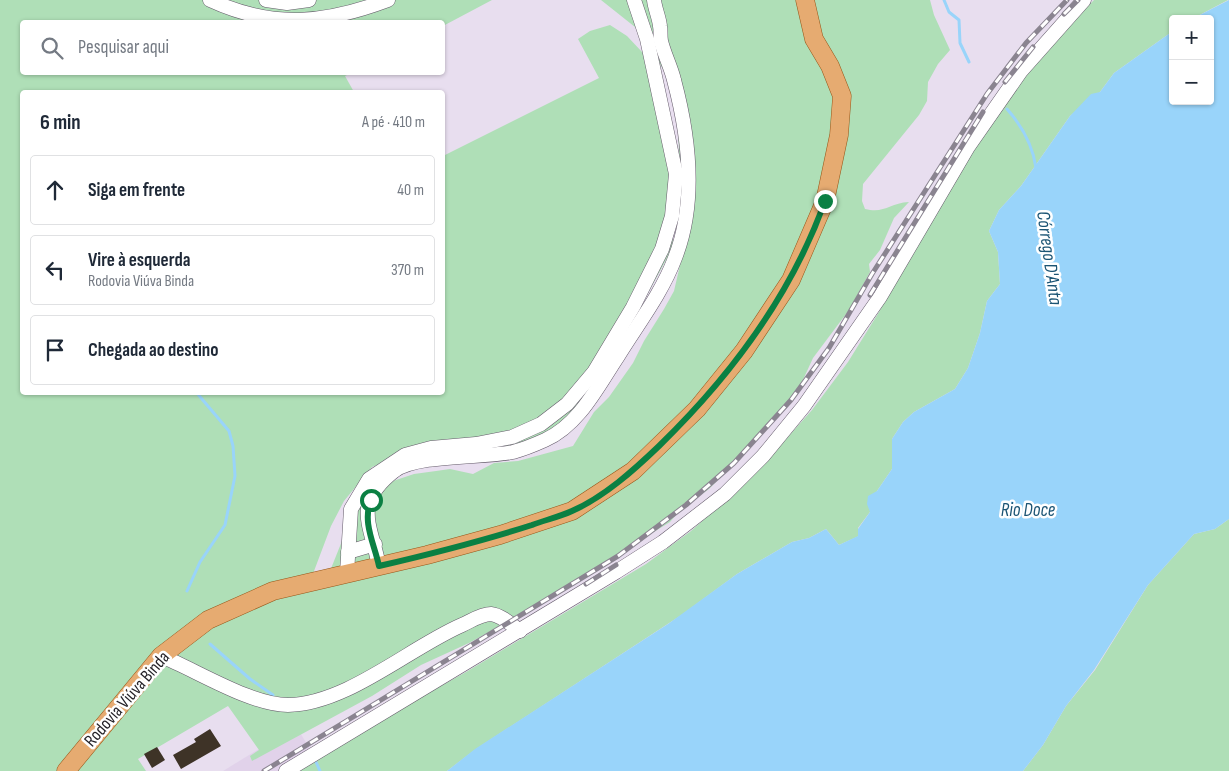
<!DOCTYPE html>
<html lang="pt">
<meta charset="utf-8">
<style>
:root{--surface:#fff;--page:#f2f2f3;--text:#1f2937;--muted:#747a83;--line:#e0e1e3}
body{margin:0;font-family:"Sofia Sans Condensed",sans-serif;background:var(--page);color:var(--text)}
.controls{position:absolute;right:15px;top:15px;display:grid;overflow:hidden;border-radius:5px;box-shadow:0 1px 4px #0004}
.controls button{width:45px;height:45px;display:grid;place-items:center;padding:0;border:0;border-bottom:1px solid var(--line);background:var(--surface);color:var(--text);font:25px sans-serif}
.stop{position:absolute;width:15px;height:15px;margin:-11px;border:4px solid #0b8043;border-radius:50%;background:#fff}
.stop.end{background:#0b8043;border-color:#fff;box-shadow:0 1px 5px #0008}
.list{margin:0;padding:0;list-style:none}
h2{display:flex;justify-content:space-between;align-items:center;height:65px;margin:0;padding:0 20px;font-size:21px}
h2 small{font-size:16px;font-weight:400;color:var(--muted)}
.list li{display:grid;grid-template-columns:32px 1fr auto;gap:15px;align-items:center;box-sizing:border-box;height:70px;margin:0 10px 10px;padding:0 10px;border:1px solid var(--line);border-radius:5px}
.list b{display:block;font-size:19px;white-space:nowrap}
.list p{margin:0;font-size:16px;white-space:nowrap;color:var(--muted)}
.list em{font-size:16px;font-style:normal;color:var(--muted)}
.icon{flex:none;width:28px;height:28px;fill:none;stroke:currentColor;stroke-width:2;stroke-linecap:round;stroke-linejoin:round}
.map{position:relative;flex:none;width:1229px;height:771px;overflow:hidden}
.search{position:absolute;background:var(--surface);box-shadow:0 1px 4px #0004;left:20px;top:20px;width:425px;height:55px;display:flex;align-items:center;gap:12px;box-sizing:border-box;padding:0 18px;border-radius:5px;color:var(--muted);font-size:19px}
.panel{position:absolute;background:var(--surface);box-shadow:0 1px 4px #0004;left:20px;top:90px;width:425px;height:305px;border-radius:5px}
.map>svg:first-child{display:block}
</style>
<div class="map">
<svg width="1229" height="771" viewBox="0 0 1229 771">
<rect width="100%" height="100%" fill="#e8deef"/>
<path fill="#e1d2ea" d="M296,726L316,759L297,771H223Z"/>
<g fill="#afdfb7">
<path d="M0,0H492L443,26L442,22H22V72L351,73L345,76L354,92H22V392H442L443,156L599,78L578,39L590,31L610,25L627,36L643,53L654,72L671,185L673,247L633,321L575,412L556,430L523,446L497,450L412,451L372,467L344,501L331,526L311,579L326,581L348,526L364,500L384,484L414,474L436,471L450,469L473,474L494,463L518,461L573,446L594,412L609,397L633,363L644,341L664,309L674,291L684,248L677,112L672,84L646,41L635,27L601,0H930L934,15L950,50L938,64L928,82L927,101L919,115L863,184L862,201L865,209C885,214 889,203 909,202L894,218L880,250L869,264L870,272L849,310L813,358L802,382L772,424L709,489L681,509L670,522L514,618L469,643L421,665L372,696L252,761L250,756L259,750L228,706L138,759L146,771H0Z"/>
<path d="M1094,0H1228L1192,19H1173V31L1114,73L1100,92L1070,116L1021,186L999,210L989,231L998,252L1000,284L987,301L980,333L968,368L955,389L914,412L903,422L892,439V469L877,491L870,512L858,528L859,536L839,545L826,529L809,538L792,542L737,574L683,614L476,749L447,771H289L466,672L646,564L691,531L753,476L812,410L848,362L879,312L936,208L1015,85L1071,23Z"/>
<path d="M1229,519V771H1023L1043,745L1066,706L1095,670L1148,585L1194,534L1215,529Z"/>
</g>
<path fill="#99d4fa" d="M1229,0V519L1215,529L1194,534L1148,585L1094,670L1066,706L1043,745L1023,771H447L475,749L668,624L737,574L792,542L809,538L826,529L839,545L858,536V529L870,512L867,504L868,496L877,491L892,469V439L903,422L914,412L955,389L968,368L980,333L987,301L1000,284L998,252L989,231L999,210L1021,186L1070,116L1091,94L1100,92L1114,73L1173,31V101H1210V19H1192Z"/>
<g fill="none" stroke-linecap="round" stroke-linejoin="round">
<g stroke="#99d4fa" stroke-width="3">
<path d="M944,0L949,12L959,20L960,43L969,62"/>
<path d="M1007,109C1022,126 1033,146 1036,168"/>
<path d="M187,591L200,562L225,525L235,476L233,446L229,431L196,392"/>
<path d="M210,644L250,679L273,695"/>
<path d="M316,762L320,771"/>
</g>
</g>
<g fill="#3e3327">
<path d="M210,729L221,746L181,769L173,755L196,742L194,739Z"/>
<path d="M157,747L165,760L152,768L144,754Z"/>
</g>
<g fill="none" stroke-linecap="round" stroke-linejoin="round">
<g stroke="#635a69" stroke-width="15">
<g id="minor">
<path d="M210,0C273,29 324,24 388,0"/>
<path d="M266,0L287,3L309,0"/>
<path d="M348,552L375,544"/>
<path d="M379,566C371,524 352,504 394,471C417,454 484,458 513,452C524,449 534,445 545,440C579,425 598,386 618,356C637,325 662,293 675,258C697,202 689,136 674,80C671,67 664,54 661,41C660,36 661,30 660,26C659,17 655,9 654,0"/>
<path d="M347,573L351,509L369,479L405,455L431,448L476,444L512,437L541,424L567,404L594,372L633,307L662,249L672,216L676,174L647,39L634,0"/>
<path d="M161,656C196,670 251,705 288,705C347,704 409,648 462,625C471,621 481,614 491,614C501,615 512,625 520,631"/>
<path d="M286,771L616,572L663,542L725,494L763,456L804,406L880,297L968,147L1021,71L1084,0"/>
</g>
</g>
<g stroke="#965619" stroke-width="19">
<path id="major" d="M66,771L161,656L208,620L273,591L427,555L500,535L572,511L633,471L697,409L744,351L791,280L825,201L839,135L842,96L830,66L814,39L805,0"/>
</g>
<use href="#minor" stroke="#fff" stroke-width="14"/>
<use href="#major" stroke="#e6ab71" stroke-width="18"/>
<g stroke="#8a8490" stroke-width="5">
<g id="rail">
<path d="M1064,14L1078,0"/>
<path d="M1005,82L1033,47"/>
<path d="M870,295L983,112"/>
<path d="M586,584L616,565"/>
<path d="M264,771L618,556L686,505L734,463L791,400L829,348L872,274L987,94L1026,43L1067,0"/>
</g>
</g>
<use href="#rail" stroke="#fff" stroke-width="3" stroke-dasharray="9" stroke-linecap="butt"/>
</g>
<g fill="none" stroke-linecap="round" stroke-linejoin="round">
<path stroke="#0b8043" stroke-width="6" d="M371,500C362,522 374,543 379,566C431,554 482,541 532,525C545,520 559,517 572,511C604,497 634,470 659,446C731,376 791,296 825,201"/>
</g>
<g text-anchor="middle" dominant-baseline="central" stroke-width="5" stroke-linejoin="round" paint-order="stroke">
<g font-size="18" fill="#221f25" stroke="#fff">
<text transform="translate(127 699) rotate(-49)">Rodovia Viúva Binda</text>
</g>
<g font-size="19" font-style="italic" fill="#1b5474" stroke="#fff">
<text transform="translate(1049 258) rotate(82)">Córrego D'Anta</text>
<text x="1028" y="510">Rio Doce</text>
</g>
</g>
</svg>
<div class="controls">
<button>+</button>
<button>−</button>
</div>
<div class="stop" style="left:371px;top:500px"></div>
<div class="stop end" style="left:825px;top:201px"></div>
<div class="search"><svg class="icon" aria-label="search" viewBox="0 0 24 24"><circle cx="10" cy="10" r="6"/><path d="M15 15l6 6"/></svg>Pesquisar aqui</div>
<section class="panel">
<h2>6 min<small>A pé · 410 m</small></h2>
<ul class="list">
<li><svg class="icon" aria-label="ahead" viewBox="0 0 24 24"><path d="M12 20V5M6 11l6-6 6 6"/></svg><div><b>Siga em frente</b></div><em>40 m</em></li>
<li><svg class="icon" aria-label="left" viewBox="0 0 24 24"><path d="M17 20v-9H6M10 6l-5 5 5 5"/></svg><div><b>Vire à esquerda</b><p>Rodovia Viúva Binda</p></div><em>370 m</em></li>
<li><svg class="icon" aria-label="arrive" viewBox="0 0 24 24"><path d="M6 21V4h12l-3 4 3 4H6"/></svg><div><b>Chegada ao destino</b></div></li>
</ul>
</section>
</div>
